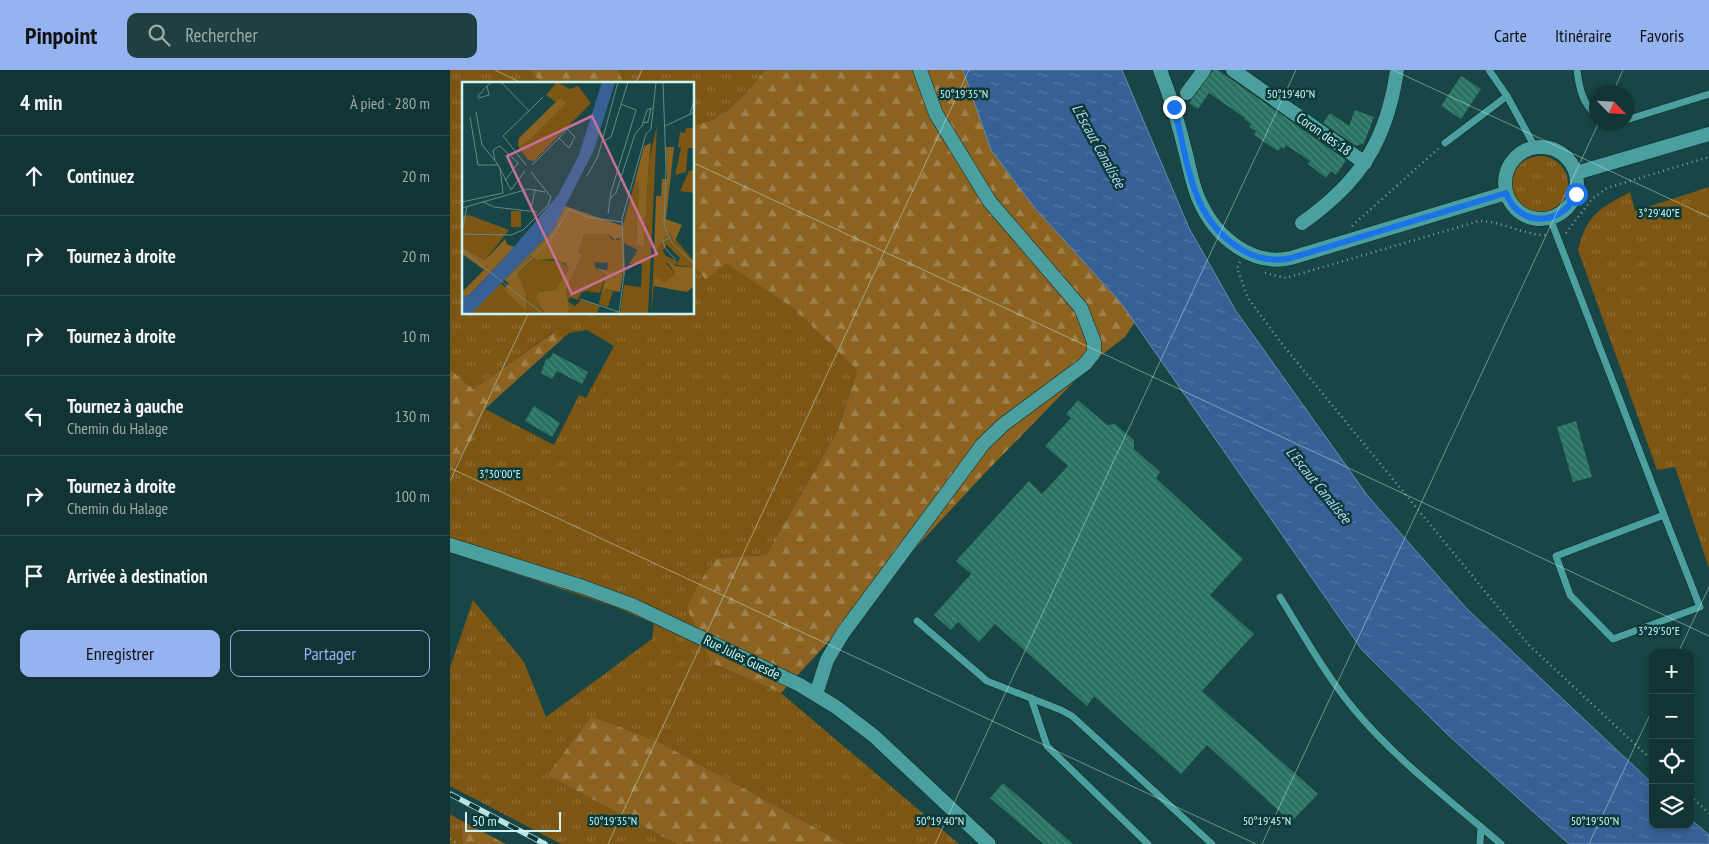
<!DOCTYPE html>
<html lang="fr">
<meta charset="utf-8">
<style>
:root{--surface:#123434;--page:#1f3f40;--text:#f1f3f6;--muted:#9caaac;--line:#314f4f;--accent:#95b2f1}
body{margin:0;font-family:"PT Sans Narrow",sans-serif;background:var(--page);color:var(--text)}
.controls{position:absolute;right:15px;bottom:15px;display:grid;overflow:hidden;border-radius:10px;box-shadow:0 2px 8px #0003}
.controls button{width:45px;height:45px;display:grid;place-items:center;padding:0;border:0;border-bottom:1px solid var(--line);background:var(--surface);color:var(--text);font:25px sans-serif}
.compass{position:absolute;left:1139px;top:15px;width:45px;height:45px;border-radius:50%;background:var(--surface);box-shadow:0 2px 8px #0003;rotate:115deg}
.scale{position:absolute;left:15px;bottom:12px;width:96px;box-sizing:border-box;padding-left:5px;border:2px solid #cef5f4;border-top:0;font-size:14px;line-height:18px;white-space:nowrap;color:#cef5f4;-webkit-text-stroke:4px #0b3a3a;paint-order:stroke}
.stop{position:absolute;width:15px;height:15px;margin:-11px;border:4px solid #1a73e8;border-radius:50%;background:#fff}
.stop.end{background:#1a73e8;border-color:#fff;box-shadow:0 1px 5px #0008}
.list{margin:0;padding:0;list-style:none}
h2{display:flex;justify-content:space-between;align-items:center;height:65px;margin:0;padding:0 20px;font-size:21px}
h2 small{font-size:16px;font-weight:400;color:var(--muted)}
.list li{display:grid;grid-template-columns:32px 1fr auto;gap:15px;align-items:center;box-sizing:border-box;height:80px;padding:0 20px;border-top:1px solid var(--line)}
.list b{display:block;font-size:19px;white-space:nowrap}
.list p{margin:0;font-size:16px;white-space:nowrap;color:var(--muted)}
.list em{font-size:16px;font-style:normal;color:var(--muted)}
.actions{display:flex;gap:10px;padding:15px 20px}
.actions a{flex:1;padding:11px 0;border:1px solid var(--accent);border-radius:10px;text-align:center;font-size:18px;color:var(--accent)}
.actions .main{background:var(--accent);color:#111}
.icon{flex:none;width:28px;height:28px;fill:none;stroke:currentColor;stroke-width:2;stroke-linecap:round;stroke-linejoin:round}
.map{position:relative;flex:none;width:1259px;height:774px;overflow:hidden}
header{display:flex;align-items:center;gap:30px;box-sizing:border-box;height:70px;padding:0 25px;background:var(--accent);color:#111}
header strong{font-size:24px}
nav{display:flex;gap:28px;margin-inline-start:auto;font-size:18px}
.search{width:350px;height:45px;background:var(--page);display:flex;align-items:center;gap:12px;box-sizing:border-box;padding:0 18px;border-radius:10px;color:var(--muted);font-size:19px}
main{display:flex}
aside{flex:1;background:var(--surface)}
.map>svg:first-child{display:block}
</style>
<header>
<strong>Pinpoint</strong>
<div class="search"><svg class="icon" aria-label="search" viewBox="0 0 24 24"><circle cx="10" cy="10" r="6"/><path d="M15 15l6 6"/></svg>Rechercher</div>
<nav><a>Carte</a><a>Itinéraire</a><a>Favoris</a></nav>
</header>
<main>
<aside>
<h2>4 min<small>À pied · 280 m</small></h2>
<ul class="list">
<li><svg class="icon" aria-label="ahead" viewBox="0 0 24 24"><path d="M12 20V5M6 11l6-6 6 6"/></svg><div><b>Continuez</b></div><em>20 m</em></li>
<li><svg class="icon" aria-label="right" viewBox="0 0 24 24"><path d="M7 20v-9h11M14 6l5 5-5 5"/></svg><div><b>Tournez à droite</b></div><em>20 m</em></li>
<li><svg class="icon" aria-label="right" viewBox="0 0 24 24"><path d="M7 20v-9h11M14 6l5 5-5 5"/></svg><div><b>Tournez à droite</b></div><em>10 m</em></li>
<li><svg class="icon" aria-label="left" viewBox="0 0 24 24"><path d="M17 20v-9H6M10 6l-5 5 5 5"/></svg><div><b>Tournez à gauche</b><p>Chemin du Halage</p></div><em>130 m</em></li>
<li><svg class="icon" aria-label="right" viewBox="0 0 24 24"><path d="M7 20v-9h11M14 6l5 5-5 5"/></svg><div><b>Tournez à droite</b><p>Chemin du Halage</p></div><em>100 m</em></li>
<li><svg class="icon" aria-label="arrive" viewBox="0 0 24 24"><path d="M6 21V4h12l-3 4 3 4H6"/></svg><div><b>Arrivée à destination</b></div></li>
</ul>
<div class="actions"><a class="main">Enregistrer</a><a>Partager</a></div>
</aside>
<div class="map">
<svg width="1259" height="774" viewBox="0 0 1259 774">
<defs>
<pattern id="grass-tufts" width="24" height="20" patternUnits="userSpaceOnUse" patternTransform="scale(1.25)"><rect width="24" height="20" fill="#7e5613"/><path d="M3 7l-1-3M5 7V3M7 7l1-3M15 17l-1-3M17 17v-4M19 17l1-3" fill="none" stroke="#8f6f36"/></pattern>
<pattern id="forest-firs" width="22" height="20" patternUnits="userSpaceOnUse" patternTransform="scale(1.25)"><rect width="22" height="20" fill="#8b6220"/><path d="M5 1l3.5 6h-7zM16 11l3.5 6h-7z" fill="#9f814c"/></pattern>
<pattern id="water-ripples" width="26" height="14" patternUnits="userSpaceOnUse" patternTransform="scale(1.25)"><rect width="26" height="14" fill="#376195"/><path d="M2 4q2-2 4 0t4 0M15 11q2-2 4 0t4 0" fill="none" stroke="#5378a4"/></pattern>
<pattern id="building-back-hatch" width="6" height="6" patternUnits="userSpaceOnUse" patternTransform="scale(1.25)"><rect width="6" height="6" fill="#2a7261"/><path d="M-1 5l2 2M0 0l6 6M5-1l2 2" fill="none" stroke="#488778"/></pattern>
</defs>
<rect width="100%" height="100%" fill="#184545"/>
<g fill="url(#grass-tufts)">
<path d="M0,0H79L93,14H14V244H244V196L256,210L276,192L343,238L407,300L388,360L316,485L267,488L262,593L331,623L509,774H395L207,671L141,646L97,705L226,774H111L0,716V598L23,530L74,592L96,647L202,569L204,554L165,537L0,482V402L22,371L35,339L104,375L129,325L136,328L164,276L137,260L119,263L111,270L103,262L23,319L0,299Z"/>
<path d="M168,0H315C296,23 276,50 244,55V14H174Z"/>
<circle cx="1090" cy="114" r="28"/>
<path d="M1259,117V498L1225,397L1207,400L1128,180C1137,144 1149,139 1180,122L1185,141Z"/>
<path d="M0,744L10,750L13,774H0Z"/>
</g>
<g fill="url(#forest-firs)">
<path d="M79,0H168L174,14H93Z"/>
<path d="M315,0H513L541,80L584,137L671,233L685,252L675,267L645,290L534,404L331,623L262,593L237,538L250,511L267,488L316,485L388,360L407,300L343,238L276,193L256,210L244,196V55C276,50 296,23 315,0Z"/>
<path d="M104,262L111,270L35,339L22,371L0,402V299L23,319Z"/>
<path d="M141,646L207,671L395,774H226L97,705Z"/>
<path d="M10,750L56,774H13Z"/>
</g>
<path fill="url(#water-ripples)" stroke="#648db2" d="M513,0H672L739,158L786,241L917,425L1017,539L1203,714V755H1240V749L1259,765V774H1119L997,664L912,580L671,233L584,137L541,80Z"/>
<g fill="url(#building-back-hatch)">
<path d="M763,0H768L896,90L886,105L881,101L876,108L858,94L860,91L836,75L834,79L831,77L828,81L804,65L806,61L799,57L801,54L794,49L795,48L759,23L748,39L739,33Z"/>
<path d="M1011,6L1031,19L1011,49L991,36Z"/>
<path d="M905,40L924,47L914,73L906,76L873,53L880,43L899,56Z"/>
<path d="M103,283L138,302L132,314L107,301L102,309L91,303L96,289L100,288Z"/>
<path d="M628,330L657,355L665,354L684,370V379L710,402L706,408L793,489L760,525L804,564L752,621L868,724L841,752L757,675L731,704L644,626L637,636L545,554L529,572L508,552L501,560L484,545L521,504L506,491L579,411L592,424L618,396L595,376L621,348L616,344Z"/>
<path d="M84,336L110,353L102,367L75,351Z"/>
<path d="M1126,351L1142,407L1123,412L1107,357Z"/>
<path d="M553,713L623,774H594L540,728Z"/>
</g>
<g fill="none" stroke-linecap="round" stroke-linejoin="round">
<g stroke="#0e2929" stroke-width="8">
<g id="lane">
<path d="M1039,0L1057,26L1085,77"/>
<path d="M1127,0C1129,16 1132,34 1146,44"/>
<path d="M1176,50L1259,24"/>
<path d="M1162,52H1170"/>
<path d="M995,73L1057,26"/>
<path d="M1100,148L1214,445L1106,486L1120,525L1163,569L1250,537L1214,445"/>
<path d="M830,527C853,564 875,604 903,638C945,689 1001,731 1051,774"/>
<path d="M467,551L537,611L611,640L622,646L762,774"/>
<path d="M581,628L597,676L698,774"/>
<path d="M1030,774L1031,757"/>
</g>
</g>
<g stroke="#0e2929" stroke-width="15">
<g id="street">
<path d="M710,0C721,28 729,55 736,84C740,100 743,118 750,132C766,167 802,197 841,188L1056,123"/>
<path d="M783,0L915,93"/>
<path d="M737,23L754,0"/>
<circle cx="1091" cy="113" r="36"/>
<path d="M1126,103L1259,64"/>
<path d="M852,153C910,112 937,71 947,0"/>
<path d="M0,475L133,517L182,535L350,615L386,637L424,666L539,774"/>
<path d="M366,624L377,590L393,563L533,374L554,354L635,294L644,283V272L631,238L540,132L486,44L470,0"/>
</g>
</g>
<g stroke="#7ba4a4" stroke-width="2.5" stroke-dasharray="1 4" stroke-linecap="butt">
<path d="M902,156L989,78"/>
<path d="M1116,163L1142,129L1157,118L1259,87"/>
<path d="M790,192L787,198L798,228L832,274L1079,575L1203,691"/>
<path d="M815,203L836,208L1029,151C1053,151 1074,166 1098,165"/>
<path d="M1240,726L1259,743"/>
<path d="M0,769L8,774"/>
</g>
<use href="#lane" stroke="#4b9f9e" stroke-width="7"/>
<use href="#street" stroke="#4b9f9e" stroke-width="14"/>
<g stroke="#bbe3e2" stroke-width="5.5">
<path id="rail" d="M0,724L95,774"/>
</g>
<use href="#rail" stroke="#0b3a3a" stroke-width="4" stroke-dasharray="11" stroke-linecap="butt"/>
</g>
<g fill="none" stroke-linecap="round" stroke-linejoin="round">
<path stroke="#1a73e8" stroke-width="6" d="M724,37C732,67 737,105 750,133C766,167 802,197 841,188L1056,123C1068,157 1112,157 1126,124"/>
</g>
<path fill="none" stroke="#cef5f4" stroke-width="1" stroke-opacity="0.45" d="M45,0L74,14M943,0L1259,147M185,14L192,0M1163,22L1173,0M244,93L1259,566M0,398L806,774M0,411L78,244M1228,583L1259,517M158,774L519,0M485,774L846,0M812,774L1149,52M1139,774L1203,638"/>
<g text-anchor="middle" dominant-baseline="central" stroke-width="5" stroke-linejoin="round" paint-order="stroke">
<g font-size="14" fill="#cef5f4" stroke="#0b3a3a">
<text transform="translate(874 64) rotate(35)">Coron des 18</text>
<text transform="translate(292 587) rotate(26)">Rue Jules Guesde</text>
</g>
<g font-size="15" font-style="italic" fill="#bcd4f3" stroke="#0b3a3a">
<text transform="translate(649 76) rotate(61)">L'Escaut Canalisée</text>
<text transform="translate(869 415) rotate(51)">L'Escaut Canalisée</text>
</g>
</g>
<g transform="translate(12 12)">
<rect width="232" height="232" fill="#184545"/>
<path d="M95,0L108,7L116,4L129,21L72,79L66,78L56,64L64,61L98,16L94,20L84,13ZM195,44L186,232H158L162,203L179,205L180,182H167L176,168L162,161L163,192L145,191L146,181L132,180L134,187L144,193L138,211L124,209L119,211L116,218L108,215L106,219L113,224L119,218L138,224L135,232H108L104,208L120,173L117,172L122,152H147L150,158H157L173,99L177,101L174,163L182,165L187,78ZM224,46H232V66H226L224,90L213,93L219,66L216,65L218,50L223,51ZM232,88V111L218,109L227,89ZM7,133L47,148L23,178L0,165L1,134ZM207,150L232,179V186L204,181L213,191L203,202L193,194L189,232L192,172ZM205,163L218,176L216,180L203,173L201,168ZM69,174L74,178L99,179L107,187L93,208L77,210L83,232H9L39,201L65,228L64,211L55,189ZM143,207L151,209L146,225L137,222Z" fill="#7e5613" fill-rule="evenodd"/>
<path d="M98,16L104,21L64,61L56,64L57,56ZM189,61L187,78L182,165L174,163L177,101L173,99L182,64ZM204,65H212L204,137L220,143L213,159L207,150L192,172L194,114H199L200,97H205ZM103,124L161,144L162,153L153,158L147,152H122L117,171L120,173L104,208L108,232H83L74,215L77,210L93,208L107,187L103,181L93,177L74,178L69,174L55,189L64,211L65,229L45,211L43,205L47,201L42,198L91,148ZM43,157L45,162L53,165L7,213L0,215V210L22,188L0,172V165L23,178ZM205,179L214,184L232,186V204L225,210L192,204L193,193L203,201L213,191ZM134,186L161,192L158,210L143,207L137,222L144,193Z" fill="#8b6220"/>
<path d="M49,129H59V145H49Z" fill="#7e5613"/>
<path d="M140,0H153L132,68L91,148L9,232H0V215L7,213L39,180L96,113L117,73Z" fill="#376195"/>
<path fill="none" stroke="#618b8b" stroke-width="1" d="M39,0L67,29M201,0L204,86L202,144L210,161L233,183M25,4L27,13L17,16L16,14L25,4L30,0M14,30L20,63L35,81L49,108L63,89M228,32L233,14M8,35L16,83H36M181,41L186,40L189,26M203,44L233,30M140,60L149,55L166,0M33,78L31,68L38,64L56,81L43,99M64,83L41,54L81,15M70,83L97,56L107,66L113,55L105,47L97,56M125,94L136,74L156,0M149,116L154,111L173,52L180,44L185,28L190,26M0,120L41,111L38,86M21,120L32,125L75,130M0,126L66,107L83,110M69,128L73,107M146,132L149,110L174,28L159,22M0,150L5,124M0,152L49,153L61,148L86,123L89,115L69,90M208,156L201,159L203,166L214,178M0,168L81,232M48,197L89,157L107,127L125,135L160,140M118,217L157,230M157,232L162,193L160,137L184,52L189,47L194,0"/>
<path fill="#c77098" fill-opacity="0.15" stroke="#c77098" stroke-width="2.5" d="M130,34L195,172L110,212L45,74Z"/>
<rect width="232" height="232" fill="none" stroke="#cef5f4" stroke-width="2.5"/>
</g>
<g font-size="12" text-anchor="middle" fill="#cef5f4" stroke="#0b3a3a" stroke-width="5" stroke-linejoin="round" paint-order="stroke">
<text x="514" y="28">50°19'35"N</text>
<text x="841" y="28">50°19'40"N</text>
<text x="1209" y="147">3°29'40"E</text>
<text x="50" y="408">3°30'00"E</text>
<text x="1209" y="565">3°29'50"E</text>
<text x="817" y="755">50°19'45"N</text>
<text x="163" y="755">50°19'35"N</text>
<text x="490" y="755">50°19'40"N</text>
<text x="1145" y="755">50°19'50"N</text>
</g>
</svg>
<div class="controls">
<button>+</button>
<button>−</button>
<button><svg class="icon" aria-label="locate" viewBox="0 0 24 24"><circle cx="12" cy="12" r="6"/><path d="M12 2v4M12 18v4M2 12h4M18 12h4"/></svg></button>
<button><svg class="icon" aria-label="layers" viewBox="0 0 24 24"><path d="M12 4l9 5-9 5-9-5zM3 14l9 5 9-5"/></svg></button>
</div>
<svg class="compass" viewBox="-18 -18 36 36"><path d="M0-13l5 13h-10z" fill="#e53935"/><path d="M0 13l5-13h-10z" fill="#9caaac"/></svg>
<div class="scale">50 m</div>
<div class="stop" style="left:1126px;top:124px"></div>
<div class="stop end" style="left:724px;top:37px"></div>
</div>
</main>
